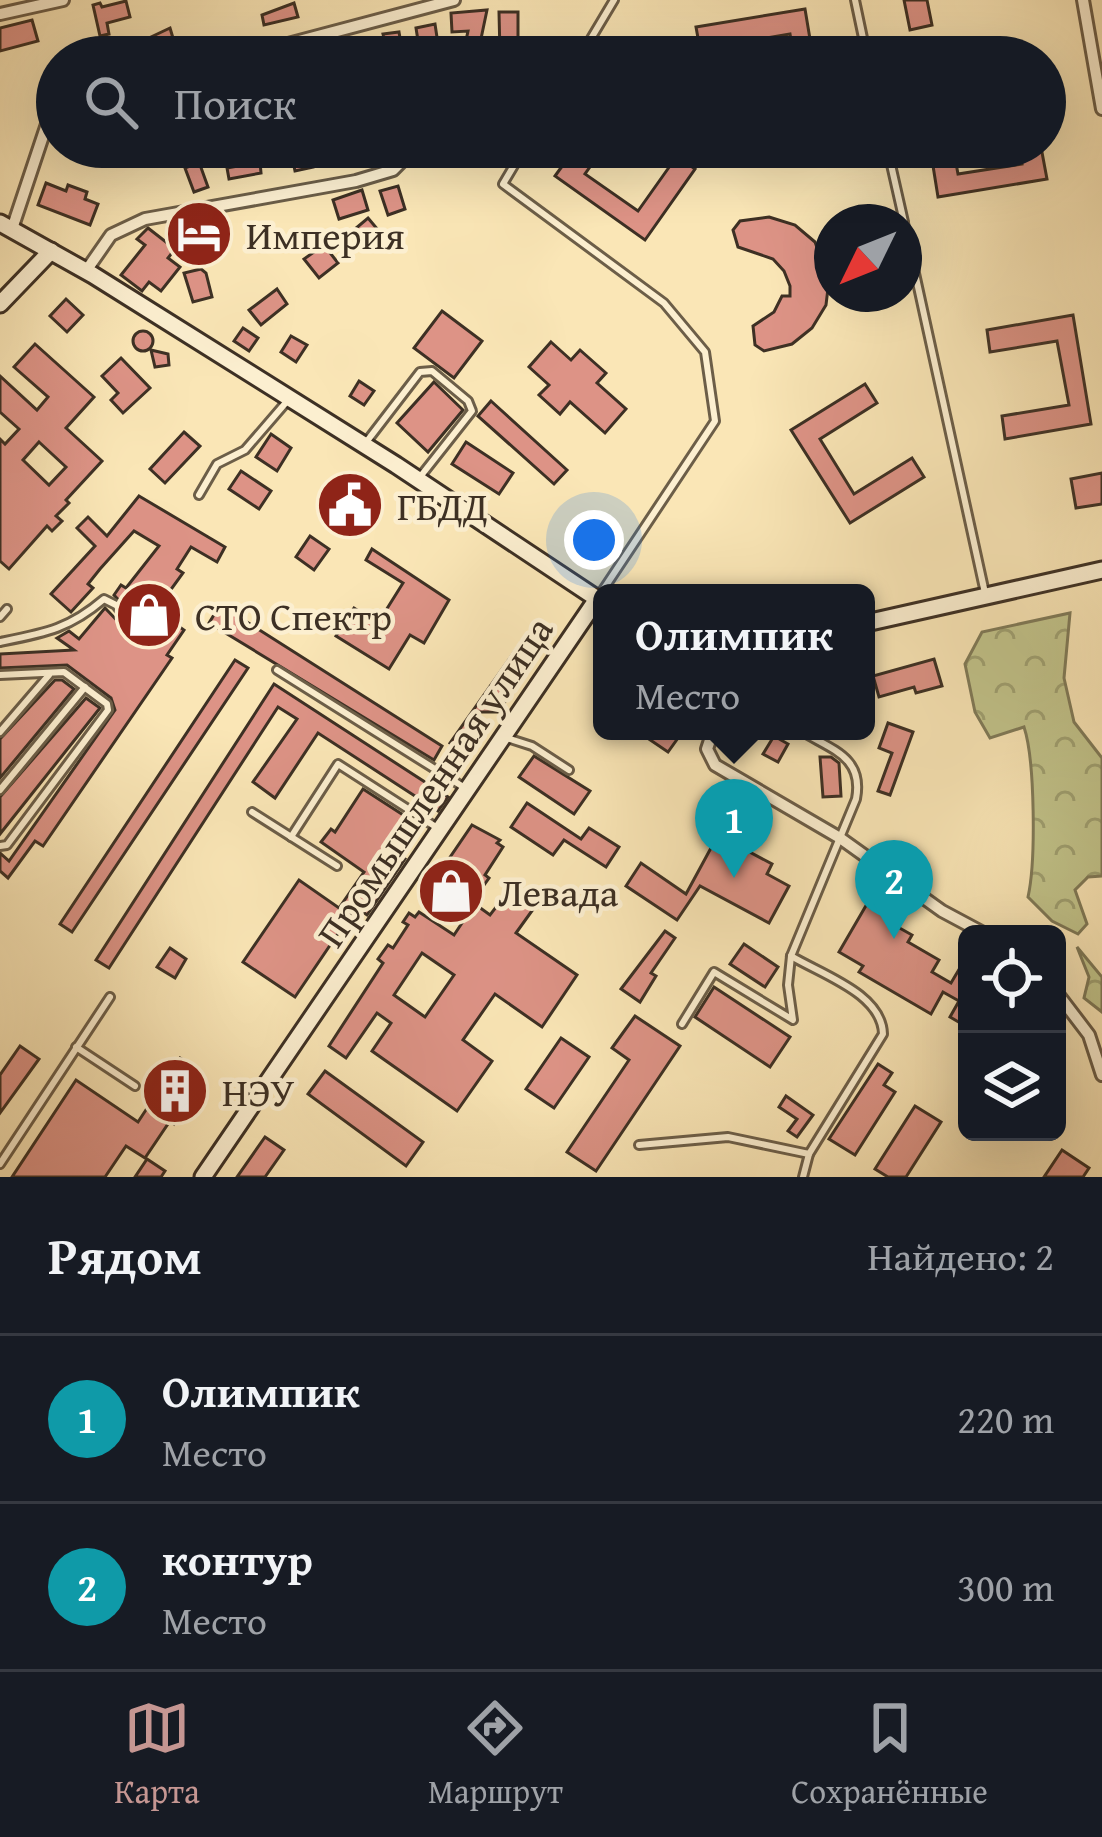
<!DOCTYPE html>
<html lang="ru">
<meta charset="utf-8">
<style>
:root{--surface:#171b24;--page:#242831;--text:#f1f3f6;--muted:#9ea1a6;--line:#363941;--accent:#c59692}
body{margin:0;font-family:"Gentium Book Plus",serif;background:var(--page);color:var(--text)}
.controls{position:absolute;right:36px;bottom:36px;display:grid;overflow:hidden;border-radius:18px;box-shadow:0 12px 48px #0002}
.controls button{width:108px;height:108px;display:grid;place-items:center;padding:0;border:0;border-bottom:3px solid var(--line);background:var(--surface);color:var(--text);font:60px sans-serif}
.compass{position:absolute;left:814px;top:204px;width:108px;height:108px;border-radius:50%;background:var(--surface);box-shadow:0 12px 48px #0002;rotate:227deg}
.you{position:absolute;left:594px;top:540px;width:42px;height:42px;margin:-30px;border:9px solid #fff;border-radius:50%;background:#1a73e8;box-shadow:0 0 0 18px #1a73e833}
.badge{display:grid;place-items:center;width:78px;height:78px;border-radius:50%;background:var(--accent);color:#fff;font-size:39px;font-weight:700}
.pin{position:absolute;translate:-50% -99px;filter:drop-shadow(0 3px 6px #0008)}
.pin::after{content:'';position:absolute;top:63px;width:42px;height:36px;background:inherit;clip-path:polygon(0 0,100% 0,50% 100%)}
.popup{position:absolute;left:593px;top:584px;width:282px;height:156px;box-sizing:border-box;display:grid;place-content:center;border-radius:18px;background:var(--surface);filter:drop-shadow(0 3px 9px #0005);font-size:39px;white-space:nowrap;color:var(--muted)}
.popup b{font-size:45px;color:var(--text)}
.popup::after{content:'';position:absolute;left:50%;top:100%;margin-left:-24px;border:24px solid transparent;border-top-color:var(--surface)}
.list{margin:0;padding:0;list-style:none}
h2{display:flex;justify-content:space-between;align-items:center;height:156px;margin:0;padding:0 48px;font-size:51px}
h2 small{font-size:39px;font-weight:400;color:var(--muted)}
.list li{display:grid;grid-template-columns:78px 1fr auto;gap:36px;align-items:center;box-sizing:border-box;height:168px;padding:0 48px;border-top:3px solid var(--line)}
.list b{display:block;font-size:45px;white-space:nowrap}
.list p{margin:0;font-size:39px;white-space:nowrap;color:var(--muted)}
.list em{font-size:39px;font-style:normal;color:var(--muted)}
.icon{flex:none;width:66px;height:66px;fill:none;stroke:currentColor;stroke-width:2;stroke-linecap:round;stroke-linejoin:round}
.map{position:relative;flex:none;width:1102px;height:1177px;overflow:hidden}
.search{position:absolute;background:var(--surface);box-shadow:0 12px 48px #0002;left:36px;right:36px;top:36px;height:132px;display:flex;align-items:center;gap:30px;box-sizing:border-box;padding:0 42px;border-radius:66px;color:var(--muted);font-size:45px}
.sheet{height:492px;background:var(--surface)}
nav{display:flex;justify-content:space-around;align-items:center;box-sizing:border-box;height:168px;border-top:3px solid var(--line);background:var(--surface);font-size:33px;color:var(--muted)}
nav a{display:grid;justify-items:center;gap:6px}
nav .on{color:var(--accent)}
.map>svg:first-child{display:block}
</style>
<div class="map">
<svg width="1102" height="1177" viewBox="0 0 1102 1177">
<defs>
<pattern id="forest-crowns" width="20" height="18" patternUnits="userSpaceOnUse" patternTransform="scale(3)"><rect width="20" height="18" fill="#c2c48b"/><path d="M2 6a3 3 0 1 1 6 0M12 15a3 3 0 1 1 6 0" fill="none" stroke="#9fa071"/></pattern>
</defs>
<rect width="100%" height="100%" fill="#fae6b6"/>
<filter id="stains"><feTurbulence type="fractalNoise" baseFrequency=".00167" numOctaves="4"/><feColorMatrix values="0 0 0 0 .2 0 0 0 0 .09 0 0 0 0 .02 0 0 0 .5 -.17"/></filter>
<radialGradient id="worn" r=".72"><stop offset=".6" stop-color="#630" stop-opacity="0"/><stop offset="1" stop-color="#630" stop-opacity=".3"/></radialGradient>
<g fill="url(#forest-crowns)" stroke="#807a58" stroke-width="3">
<path d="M1070,613L1064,678L1074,722L1102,758V876L1088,877L1075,890L1087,924L1078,934L1052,921L1028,897C1036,861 1035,760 1024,727L990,738L975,712L965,664L982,632Z"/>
<path d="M1077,947L1102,977V1012L1084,998L1089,977Z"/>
</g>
<g fill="#dd9386" stroke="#3d3024" stroke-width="3" fill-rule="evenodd">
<path d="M904,0H927L932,25L910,30Z"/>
<path d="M126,1L130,17L107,23L109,34L100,36L93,5L100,3L102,7Z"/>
<path d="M294,3L298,17L264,25L262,15Z"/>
<path d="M805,9L813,57H794L790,34L700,49L696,27Z"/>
<path d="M487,10L478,53L464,50L468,31L452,32L451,13Z"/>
<path d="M499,12H518V38H510L511,55L500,54Z"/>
<path d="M32,20L38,41L0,51V28Z"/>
<path d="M435,24L438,44L419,47L416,28Z"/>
<path d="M170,28L178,55L157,57L151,37Z"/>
<path d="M399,32L402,50L397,51L398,57H332L331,53L385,42L383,34Z"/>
<path d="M290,147H309L313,167L295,171Z"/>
<path d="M341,147H376L377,156L343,163Z"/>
<path d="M576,147H604L585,174L638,211L677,156L695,169L645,240L555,176Z"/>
<path d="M930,147H953L958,174L1022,164L1019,147H1041L1047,179L938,197Z"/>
<path d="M199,162L208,187L194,192L185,168Z"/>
<path d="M260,162L261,173L229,179L227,168Z"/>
<path d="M46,183L66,191L68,185L87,192L85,199L98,204L90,225L38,205Z"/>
<path d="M398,186L405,209L388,215L380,191Z"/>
<path d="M362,190L368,210L339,219L333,200Z"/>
<path d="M219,216L227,234L189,249L182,230Z"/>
<path d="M769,217L795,225L815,242L829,280L826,305L812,328L792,344L764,351L755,345L753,326L774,312L782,296H790V286L784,271L773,259L738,247L733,230L740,221Z"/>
<path d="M368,218L379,231L367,242L355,229Z"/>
<path d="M148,228L175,249L168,258L180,267L161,291L149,282L142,291L121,275L145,245L137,239Z"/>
<path d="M324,245L338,263L319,278L304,259Z"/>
<path d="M201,269L206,273L212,297L193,302L184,273Z"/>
<path d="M277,289L287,304L261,325L249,310Z"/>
<path d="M66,299L83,315L67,332L50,316Z"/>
<path d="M442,311L482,341L454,378L414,348Z"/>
<path d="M1073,315L1091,424L1005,439L1002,416L1069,405L1057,341L990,352L987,330Z"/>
<path d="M243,328L258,338L249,351L234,341Z"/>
<circle cx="143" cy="341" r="10"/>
<path d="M291,336L307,345L296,362L281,352Z"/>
<path d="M551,342L571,360L580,350L606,373L597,383L626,409L605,433L570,402L560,414L539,395L549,385L529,367Z"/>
<path d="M35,344L94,397L66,428L102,461L66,500L69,503L56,516L62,521L52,531L47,526L9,569L0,561V439L5,444L19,429L0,412V376L37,410L48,397L14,367ZM39,442L66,467L49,485L23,460Z"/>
<path d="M151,350L168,354L169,365L155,367Z"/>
<path d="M121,358L150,388L123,413L111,400L118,393L102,376Z"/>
<path d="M359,381L374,391L364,405L350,396Z"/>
<path d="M434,382L463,410L428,452L397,423Z"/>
<path d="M865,384L877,403L820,439L854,494L912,458L924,477L850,523L791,430Z"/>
<path d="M491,401L567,470L554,484L478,416Z"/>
<path d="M184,432L200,446L165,483L150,469Z"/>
<path d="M271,434L291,448L277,471L256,457Z"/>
<path d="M466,442L513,473L499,494L452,464Z"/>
<path d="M241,471L271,491L259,509L229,489Z"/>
<path d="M1102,473V504L1076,508L1071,479Z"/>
<path d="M339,482L376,507L362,527L325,503Z"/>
<path d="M139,496L225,547L217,562L191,547L177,569L183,573L156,610L184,630L167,655L172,658L43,846L35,841L8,878L0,871V853L9,861L115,710L111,698L67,665L0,668V654L74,650L57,638L69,631L79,639L105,608L129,633L138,632L139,622L114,595L121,585L126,588L159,546L134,531L100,569L88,584L93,588L71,612L51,594L95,546L77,528L88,517L107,536Z"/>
<path d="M310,536L329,549L314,570L296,557Z"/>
<path d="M372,549L449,600L424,643L410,635L389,669L336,636L354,608L378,623L403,583L366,560Z"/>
<path d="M220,605L442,746L434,760L209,623Z"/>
<path d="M524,638L541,649L498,712H478L484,731L468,755L450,743Z"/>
<path d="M934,659L942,686L916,693L914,687L879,697L873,676Z"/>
<path d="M235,660L248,668L72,932L60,924Z"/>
<path d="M55,680H62L74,689L0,778V739Z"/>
<path d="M274,684L448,797L438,811L318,733L275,798L253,782L297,719L278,707L109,968L96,960Z"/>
<path d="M86,698L100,708L0,834V797Z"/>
<path d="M888,723L913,732L890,795L878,791L892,753L879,748Z"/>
<path d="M637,731H683L668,752Z"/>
<path d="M774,736L788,744L778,762L763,754Z"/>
<path d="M534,756L590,791L574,814L519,777Z"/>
<path d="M820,757H831L839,763L841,796L823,797Z"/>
<path d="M363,789L414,822L394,852L405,859L367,915L356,907L295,997L243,962L299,880L339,908L364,872L321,842L331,829L335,832Z"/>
<path d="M527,803L581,839L589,828L619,847L606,867L564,840L553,855L511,827Z"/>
<path d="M472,825L500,840L497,843L503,847L485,875L489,878L484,885L479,882L468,899L490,915L510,889L534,908L516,933L577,975L542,1027L495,994L463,1040L492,1061L457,1111L372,1051L391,1023L377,1013L346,1058L329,1046L383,963L378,959L388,945L393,948L408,925L403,922L409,913L415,917L419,912L454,935L468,914L427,891ZM422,953L454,975L425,1017L394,995Z"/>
<path d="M718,835L772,864L767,874L789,886L769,923L700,886L677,920L626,886L641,863L686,894Z"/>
<path d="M871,897L895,910L901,900L908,905L896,926L912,935L908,942L939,960L932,972L951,983L967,956V1027L950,1017L959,1001L943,992L931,1014L859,972L863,966L839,952Z"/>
<path d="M665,931L675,938L651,973L656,976L640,1002L621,989Z"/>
<path d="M744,944L778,967L765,987L730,964Z"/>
<path d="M170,948L186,959L175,978L157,967Z"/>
<path d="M714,987L790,1037L770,1067L695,1017Z"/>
<path d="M635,1016L680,1046L596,1171L567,1152L629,1060L612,1048Z"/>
<path d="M561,1038L589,1057L554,1108L526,1089Z"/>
<path d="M20,1046L39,1059L0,1113V1075Z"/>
<path d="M180,1058L202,1073L174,1124L170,1121L145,1158L126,1146L105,1177H12L76,1080L138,1122Z"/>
<path d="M878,1064L892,1073L884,1085L895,1092L855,1155L829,1139Z"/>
<path d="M325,1071L423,1142L406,1166L308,1094Z"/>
<path d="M786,1096L813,1115L797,1137L788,1131L797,1119L779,1107Z"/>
<path d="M915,1106L941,1122L906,1177H888L875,1169Z"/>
<path d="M265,1137L284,1150L265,1177H237Z"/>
<path d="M1062,1150L1089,1168L1083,1177H1044Z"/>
<path d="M147,1159L165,1171L161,1177H135Z"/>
</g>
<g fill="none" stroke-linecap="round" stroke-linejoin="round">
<g stroke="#6c5e48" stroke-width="12">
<g id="lane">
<path d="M855,0L867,57"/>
<path d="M580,57L614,0"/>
<path d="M525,147L503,184L664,303L705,352L715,421L599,596"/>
<path d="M887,147L904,222"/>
<path d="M904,223L985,593"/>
<path d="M364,445L420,372L432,371L468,401L472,411L420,477"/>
<path d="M199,495L217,464L245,450L289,399"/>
<path d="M0,617L7,609"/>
<path d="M0,642C45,633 69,629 104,599L116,605L133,627"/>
<path d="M277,670L465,788"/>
<path d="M0,675L64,672L107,704L108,710L7,845L0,846"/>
<path d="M0,732L49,675"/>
<path d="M504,737L532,746L569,770"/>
<path d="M0,790L85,687"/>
<path d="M252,812L337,866"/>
<path d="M291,837L338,764L439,829"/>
<path d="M682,1024L714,972L793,1020L788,985L791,956"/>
<path d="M76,1047L135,1086"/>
<path d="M639,1145L728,1137L809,1154L883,1034C882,994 823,975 791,956L856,799C864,757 832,750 801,731"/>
<path d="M0,1164L110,997"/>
<path d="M803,1177L809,1154"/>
</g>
</g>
<g stroke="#6c5e48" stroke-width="16">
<g id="street">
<path d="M1083,0L1102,109"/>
<path d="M0,14L63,0"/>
<path d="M239,57L454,0"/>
<path d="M12,229L47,124L57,112"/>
<path d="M86,271L111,235L145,219L356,181L393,170L416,147"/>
<path d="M713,731L707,749L715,765L840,838L942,911L985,934"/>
<path d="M1057,993L1089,1035L1102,1075"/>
</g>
</g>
<g stroke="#3d3024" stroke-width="21">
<g id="secondary">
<path d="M0,223L93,275L396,465L602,602"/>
<path d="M0,304L51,251"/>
<path d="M866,623L1102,570"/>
<path d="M203,1177L597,599"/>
</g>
</g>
<use href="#lane" stroke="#fcefd0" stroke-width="6"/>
<use href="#street" stroke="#fcefd0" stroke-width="10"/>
<use href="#secondary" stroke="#fcefd0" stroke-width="15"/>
</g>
<defs>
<g id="hotel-disc" transform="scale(3.45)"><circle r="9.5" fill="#8f2418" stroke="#fcefd0"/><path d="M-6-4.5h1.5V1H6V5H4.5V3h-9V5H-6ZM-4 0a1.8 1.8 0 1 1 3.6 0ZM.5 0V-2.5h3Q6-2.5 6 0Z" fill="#fff"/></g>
<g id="civic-disc" transform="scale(3.45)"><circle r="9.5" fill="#8f2418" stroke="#fcefd0"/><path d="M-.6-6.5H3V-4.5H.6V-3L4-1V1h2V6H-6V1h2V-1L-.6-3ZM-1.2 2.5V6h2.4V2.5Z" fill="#fff"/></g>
<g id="shop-disc" transform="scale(3.45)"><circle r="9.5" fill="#8f2418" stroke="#fcefd0"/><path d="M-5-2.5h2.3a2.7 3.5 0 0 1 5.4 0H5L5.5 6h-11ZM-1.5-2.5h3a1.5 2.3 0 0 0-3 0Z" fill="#fff"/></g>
<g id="building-disc" transform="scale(3.45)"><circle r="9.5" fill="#8f2418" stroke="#fcefd0"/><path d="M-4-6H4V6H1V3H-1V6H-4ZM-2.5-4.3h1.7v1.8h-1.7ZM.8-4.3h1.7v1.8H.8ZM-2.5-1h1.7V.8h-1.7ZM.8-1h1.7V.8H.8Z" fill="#fff"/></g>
</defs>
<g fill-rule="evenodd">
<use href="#hotel-disc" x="199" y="234"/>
<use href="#civic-disc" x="350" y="505"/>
<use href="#shop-disc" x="149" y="615"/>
<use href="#shop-disc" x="451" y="891"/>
<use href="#building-disc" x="175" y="1091"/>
</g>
<g text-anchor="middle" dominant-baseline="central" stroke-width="9" stroke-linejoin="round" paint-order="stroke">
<g font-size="39" fill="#3d3024" stroke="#fcefd0" text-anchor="start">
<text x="246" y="234">Империя</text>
<text x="397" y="505">ГБДД</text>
<text x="195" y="615">СТО Спектр</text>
<text x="498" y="891">Левада</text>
<text x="222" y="1091">НЭУ</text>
</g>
<g font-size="39" fill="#3d3024" stroke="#fcefd0">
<text transform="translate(434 781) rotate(-56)">Промышленная улица</text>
</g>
</g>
<rect width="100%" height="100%" filter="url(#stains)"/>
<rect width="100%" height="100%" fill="url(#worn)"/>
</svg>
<div class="controls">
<button><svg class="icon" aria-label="locate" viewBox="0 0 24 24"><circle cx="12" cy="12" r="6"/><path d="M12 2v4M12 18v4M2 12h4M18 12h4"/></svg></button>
<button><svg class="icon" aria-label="layers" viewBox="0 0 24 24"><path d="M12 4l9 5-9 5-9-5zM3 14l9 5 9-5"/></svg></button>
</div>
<svg class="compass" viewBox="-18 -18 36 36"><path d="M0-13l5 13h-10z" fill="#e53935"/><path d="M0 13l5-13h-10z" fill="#9ea1a6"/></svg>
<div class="you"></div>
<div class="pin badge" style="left:734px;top:878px;background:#0f9aa8">1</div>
<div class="popup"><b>Олимпик</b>Место</div>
<div class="pin badge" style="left:894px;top:939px;background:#0f9aa8">2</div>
<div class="search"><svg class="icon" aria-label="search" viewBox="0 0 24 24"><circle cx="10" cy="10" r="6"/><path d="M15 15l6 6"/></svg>Поиск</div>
</div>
<section class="sheet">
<h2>Рядом<small>Найдено: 2</small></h2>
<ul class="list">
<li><span class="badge" style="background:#0f9aa8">1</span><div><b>Олимпик</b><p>Место</p></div><em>220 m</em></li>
<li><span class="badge" style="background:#0f9aa8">2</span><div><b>контур</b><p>Место</p></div><em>300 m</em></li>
</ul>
</section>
<nav>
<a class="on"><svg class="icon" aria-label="map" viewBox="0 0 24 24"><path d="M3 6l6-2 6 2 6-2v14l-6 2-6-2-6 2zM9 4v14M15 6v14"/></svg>Карта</a>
<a><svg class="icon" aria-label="directions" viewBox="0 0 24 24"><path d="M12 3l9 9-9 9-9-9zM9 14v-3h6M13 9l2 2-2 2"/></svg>Маршрут</a>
<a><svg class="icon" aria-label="saved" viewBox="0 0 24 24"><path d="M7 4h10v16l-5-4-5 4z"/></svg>Сохранённые</a>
</nav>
